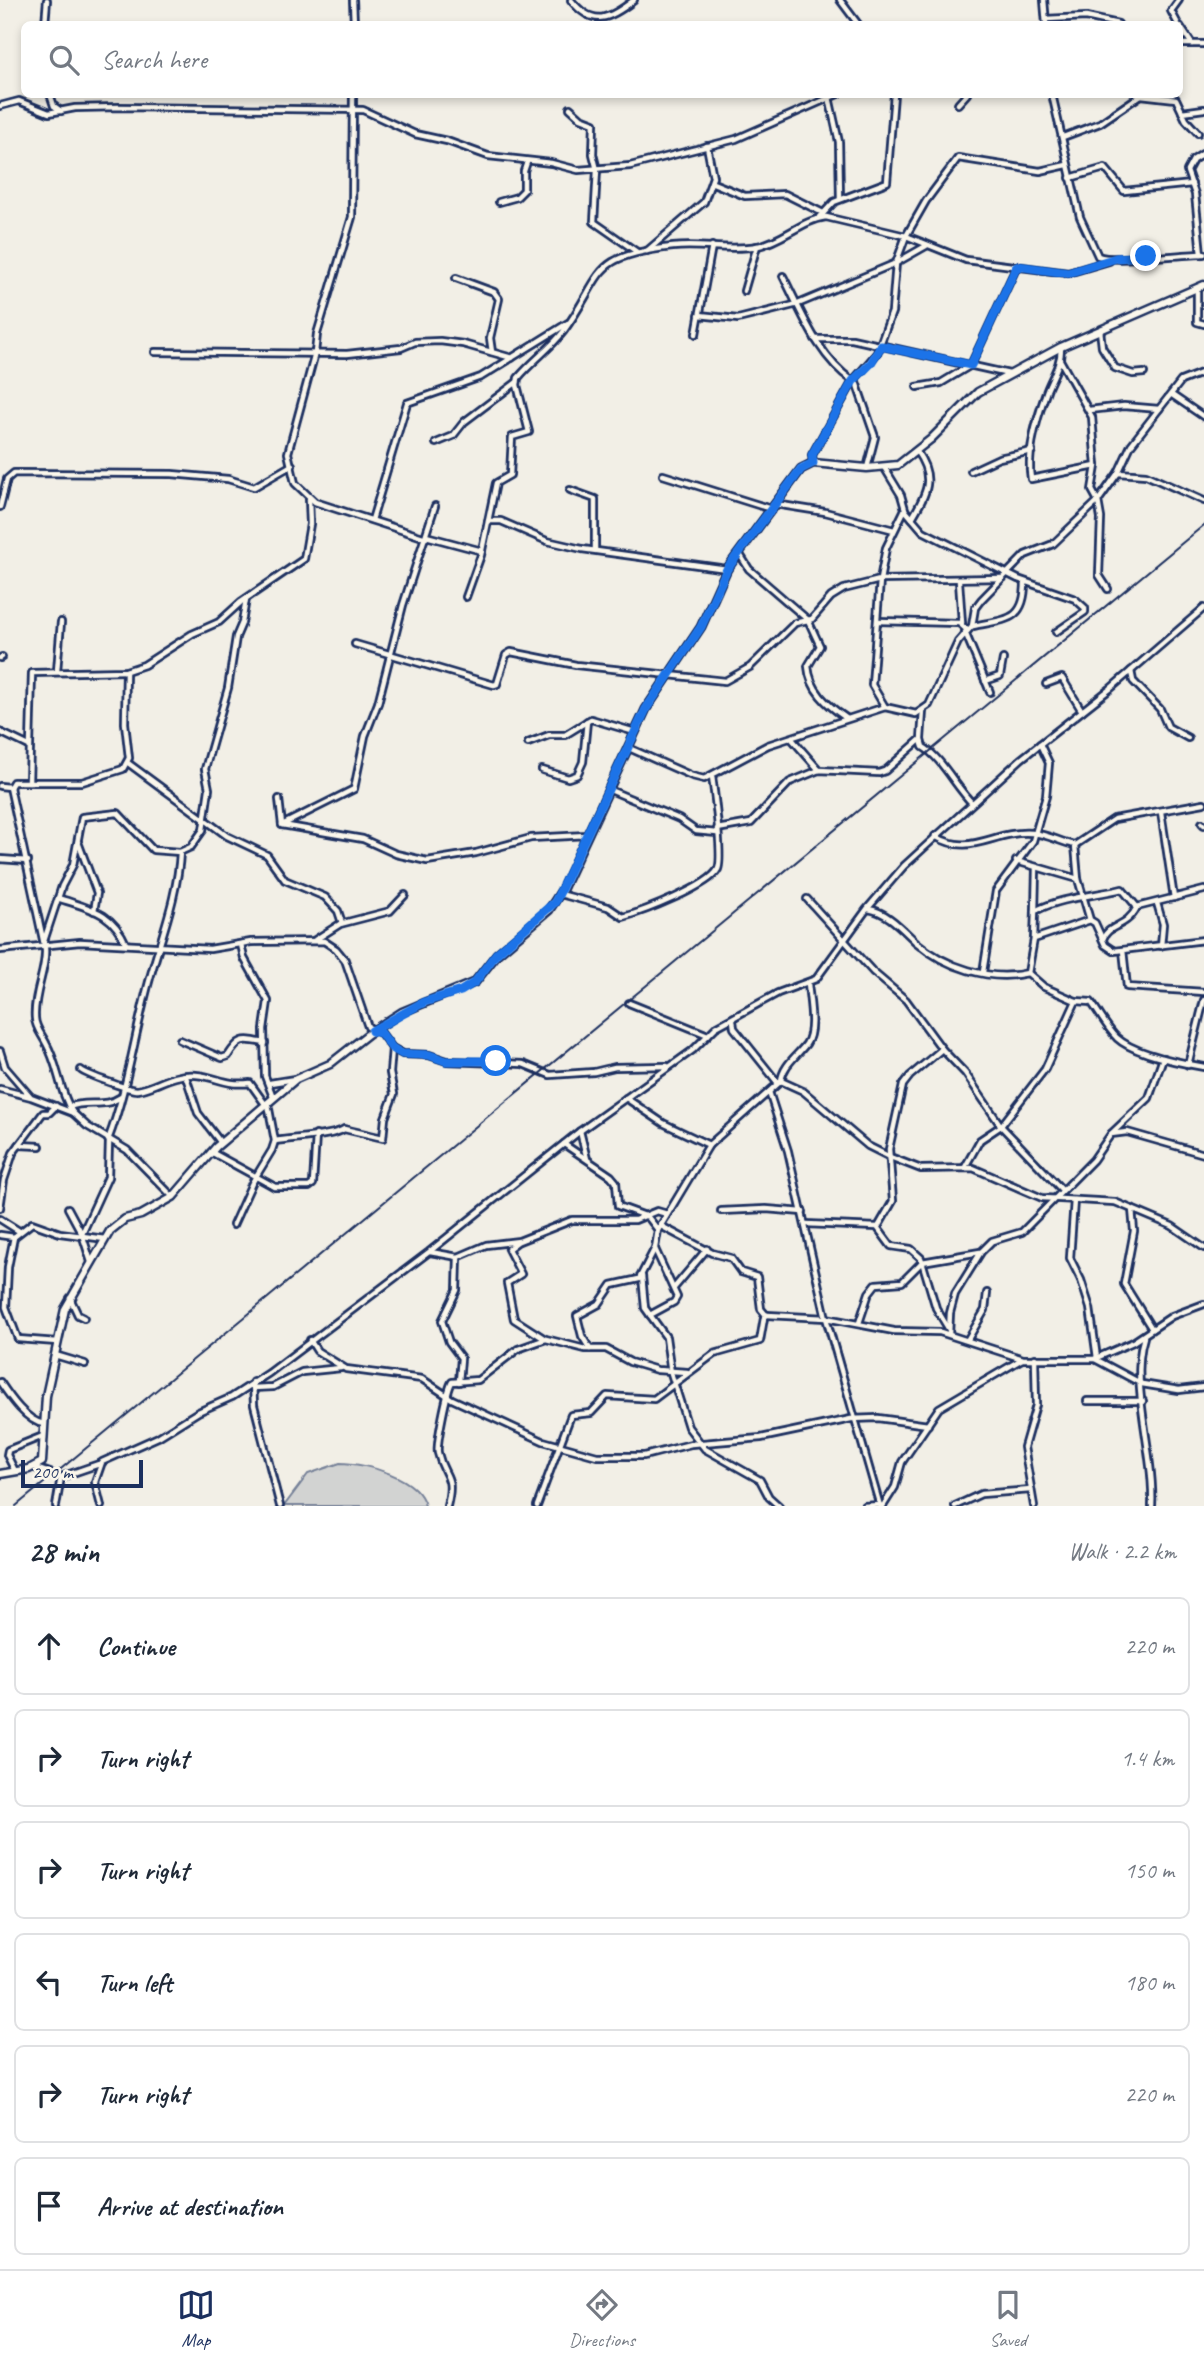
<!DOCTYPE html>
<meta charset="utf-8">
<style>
:root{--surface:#fff;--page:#f2f2f3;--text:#1f2937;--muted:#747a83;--line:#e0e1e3;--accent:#1b2f5e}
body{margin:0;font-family:Caveat,sans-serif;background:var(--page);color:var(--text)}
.scale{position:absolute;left:21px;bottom:18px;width:122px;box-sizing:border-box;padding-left:7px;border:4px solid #1b2f5e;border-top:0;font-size:19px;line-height:24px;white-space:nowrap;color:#1b2f5e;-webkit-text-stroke:5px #fbf7ec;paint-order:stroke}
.stop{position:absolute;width:21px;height:21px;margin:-16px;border:5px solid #1a73e8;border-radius:50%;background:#fff}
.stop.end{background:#1a73e8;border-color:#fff;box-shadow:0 2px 7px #0008}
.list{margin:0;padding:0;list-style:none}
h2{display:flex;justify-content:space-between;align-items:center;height:91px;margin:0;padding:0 28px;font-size:30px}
h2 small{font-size:23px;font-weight:400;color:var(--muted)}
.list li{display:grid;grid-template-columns:46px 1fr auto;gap:21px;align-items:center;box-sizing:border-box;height:98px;margin:0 14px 14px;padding:0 14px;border:2px solid var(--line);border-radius:10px}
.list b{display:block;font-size:26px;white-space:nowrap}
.list em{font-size:23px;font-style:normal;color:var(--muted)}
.icon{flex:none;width:38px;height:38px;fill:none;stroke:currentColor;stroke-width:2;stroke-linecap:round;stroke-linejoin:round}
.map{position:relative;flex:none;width:1204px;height:1506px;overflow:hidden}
.search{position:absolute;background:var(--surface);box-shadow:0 4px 10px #0003;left:21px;right:21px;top:21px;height:77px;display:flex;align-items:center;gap:18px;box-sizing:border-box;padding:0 24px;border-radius:10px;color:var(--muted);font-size:26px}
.sheet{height:763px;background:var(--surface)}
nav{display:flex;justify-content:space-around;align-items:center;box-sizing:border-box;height:98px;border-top:2px solid var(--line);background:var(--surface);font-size:19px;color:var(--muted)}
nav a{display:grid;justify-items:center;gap:4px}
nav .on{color:var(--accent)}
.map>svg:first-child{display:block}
</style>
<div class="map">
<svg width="1204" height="1506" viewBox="0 0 1204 1506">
<rect width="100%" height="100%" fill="#f2efe6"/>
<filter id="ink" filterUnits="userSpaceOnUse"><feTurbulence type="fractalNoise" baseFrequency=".0143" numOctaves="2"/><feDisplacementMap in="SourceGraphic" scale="14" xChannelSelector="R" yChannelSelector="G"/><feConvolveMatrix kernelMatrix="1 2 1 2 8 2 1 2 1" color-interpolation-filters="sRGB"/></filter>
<g filter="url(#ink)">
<path fill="#d2d3d2" stroke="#768198" stroke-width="2" d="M340,1463C365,1463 419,1477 425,1506H284L308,1474Z"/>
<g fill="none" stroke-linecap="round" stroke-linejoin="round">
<g stroke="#1b2f5e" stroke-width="10">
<g id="street">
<path d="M353,0L354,24"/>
<path d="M571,0C593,28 610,19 634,0"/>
<path d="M840,0L858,24"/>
<path d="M1044,0L1046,24"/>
<path d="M1046,19L1086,17L1118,24"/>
<path d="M45,24L47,0"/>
<path d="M1178,24L1171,11L1179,0"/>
<path d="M1180,26L1192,44"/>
<path d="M1180,44H1204"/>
<path d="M50,94L54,106L61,111"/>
<path d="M353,94L352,217L317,334L315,353L288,453L295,483L315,502L426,538"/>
<path d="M1052,94L1080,217L1098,256C1112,263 1182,254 1204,254"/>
<path d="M1141,95L1176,99L1186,120L1198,133"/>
<path d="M829,97L839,142L840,199"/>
<path d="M958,104L967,94"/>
<path d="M0,106L19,101L49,113L75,108L119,107L363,110L415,134L447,141L488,156L551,163L578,170L630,166L736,139L838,94"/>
<path d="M570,108L581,118L594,123L593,154L597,170L594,222L637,252"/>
<path d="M1182,112L1204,109"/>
<path d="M1063,137L1100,123L1141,95"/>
<path d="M1070,178L1105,168L1124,191L1192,184"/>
<path d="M713,183L745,196L785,194L823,213"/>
<path d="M499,202L517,197L524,190V171L527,162"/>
<path d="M820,217L834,202L887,182L894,94"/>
<path d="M647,251L704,202L713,177L707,146"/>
<path d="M1201,254L1195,194L1187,171L1193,160L1204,153"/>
<path d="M783,276C802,313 818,357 853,381"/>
<path d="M456,278L494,292L499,299L490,338L492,352"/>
<path d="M1197,289V322L1204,324"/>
<path d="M744,291L757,246"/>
<path d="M699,315L738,319L798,304L896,263L926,246"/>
<path d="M1100,330L1102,347L1115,368L1133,374L1144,373"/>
<path d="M696,334L712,246"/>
<path d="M815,339H852L1009,374"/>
<path d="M1061,348C1061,364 1053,375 1047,390C1038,415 1026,452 1031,479L1096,466"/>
<path d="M155,352L347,354L401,348L415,342L440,341L463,344L512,358"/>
<path d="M1060,360L1092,417L1096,466L1092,490L1098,501L1101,518L1099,575L1108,589"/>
<path d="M855,379L875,437L867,468"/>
<path d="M917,387L941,383L971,365L1017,266"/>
<path d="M1172,395L1204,417"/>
<path d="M1089,410L1124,406L1159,409"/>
<path d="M436,443L453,436L464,422L517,382"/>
<path d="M813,463L812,455L853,381L877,353L892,312L896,263L906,236L926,201L958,158L1040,171L1067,165"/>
<path d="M884,467L901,495L905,509L886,548L880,580L872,685L885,707L916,714L929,705L958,642L972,626L975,608L981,600L1025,555L1053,544L1098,501L1118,473L1131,445L1181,381L1204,372"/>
<path d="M971,471L999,458L1032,451"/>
<path d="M1118,473L1146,475L1204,501"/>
<path d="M663,475L771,509"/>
<path d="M570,490L595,499V550"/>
<path d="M775,504L825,512L894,530"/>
<path d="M0,507L7,479L14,473L172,474L228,479L254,487L292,465"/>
<path d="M905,510L923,531L1018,579L1075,599L1085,608V612L1056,632"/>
<path d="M912,518C927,493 935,478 917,452"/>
<path d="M372,520L407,403L481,377L568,323"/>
<path d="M488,521H501L547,541L582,549L727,569"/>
<path d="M426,536L482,551"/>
<path d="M739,553L749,569L808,620L820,646L808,666C810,690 827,705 846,718"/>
<path d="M959,581L962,623"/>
<path d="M466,597L481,555L496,483L510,475L512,437L529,432L517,385L518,378C532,361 550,349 563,332C606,273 588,256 673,247C701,244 731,251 758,246C783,241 802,220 826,217L906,236L966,260L1068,273L1109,261"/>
<path d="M878,621L959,623L967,630"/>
<path d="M973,626C1006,619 1025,622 1025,582"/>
<path d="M965,632L990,692"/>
<path d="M355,644L494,685L497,684L506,655L511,652L576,665L725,681L750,667L795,623L812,619L831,597L844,589L880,580L1003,578"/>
<path d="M0,658L2,657"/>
<path d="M57,671L61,622"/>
<path d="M1131,671L1133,681L1160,709L1168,727L1188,738"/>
<path d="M985,681L1000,676L1003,659"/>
<path d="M1046,684L1062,678L1082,711"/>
<path d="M0,732L29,746"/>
<path d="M792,739L819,770"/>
<path d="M921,740L923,747C941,757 956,787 972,803"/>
<path d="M528,743L549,735H565L591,719L635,732"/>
<path d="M629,748L692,776L704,779L768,745L885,707"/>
<path d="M128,763L227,836L267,855L285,880L325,897L338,911L342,923"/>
<path d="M542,770L568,778L577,775L583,762L587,721"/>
<path d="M29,782L32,673L126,671L144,665L192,634L219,622L241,602L304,559L310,524L309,499"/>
<path d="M0,786L10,787L13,782H82L123,769L129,758L125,723L126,671"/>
<path d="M10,787L45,949C47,969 33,994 35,1018C35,1027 42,1035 46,1043C59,1066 59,1092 73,1113"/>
<path d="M610,790L679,819L696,831L717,833"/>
<path d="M279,799L282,825L363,839L396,854L427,861L476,853L531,838L587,835"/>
<path d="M1161,812L1174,898"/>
<path d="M1202,823L1204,825"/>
<path d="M282,825L354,789L365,736L378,703L403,605L435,506"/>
<path d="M717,829L751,823L790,782L819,770L879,773L885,771L921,739L923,711"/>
<path d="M935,836C971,858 993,830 1032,833C1047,834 1060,842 1075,845L1114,819L1204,803"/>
<path d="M78,842L97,893L94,911"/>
<path d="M1075,845L1078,879"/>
<path d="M0,859L28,861"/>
<path d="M1016,861L1078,879L1090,920"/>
<path d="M560,894L608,907L623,917C642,912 710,886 718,869C723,858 714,791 712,776"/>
<path d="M58,898C90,909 112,911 126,944"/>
<path d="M807,899L873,972L906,1000L942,1049L965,1073L1001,1126L1062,1190"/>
<path d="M1157,903L1163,924L1161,946"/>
<path d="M1137,907L1204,890"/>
<path d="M868,909C888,912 902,929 916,942C945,967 989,982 1028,973L1044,987L1076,1001L1045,1069L1001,1126L980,1140L965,1167"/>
<path d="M1035,911L1036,868"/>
<path d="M1034,939L1035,911C1062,897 1093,896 1122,889L1137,907"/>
<path d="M1103,939C1108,924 1127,928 1137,907"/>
<path d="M315,940L340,924L390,911L405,895"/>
<path d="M44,941L62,886L73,865L82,817L118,813L153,850L180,852"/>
<path d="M241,944L244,958L268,1001L264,1029L265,1076L273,1097"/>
<path d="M0,950L80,942L210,949L251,942L324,941L336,949L345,960L368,1027L381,1033L392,1048L403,1054L429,1055L447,1061L523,1064L550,1075L594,1072L615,1067L667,1066"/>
<path d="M1123,950L1127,987L1204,992"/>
<path d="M983,972L996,891L1033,841L1046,796L1049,763L1040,744"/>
<path d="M1028,973L1034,939L1090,920L1095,923L1105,945L1114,951L1204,940"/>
<path d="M1076,1001L1091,1002C1100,1014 1107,1028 1117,1038C1134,1054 1181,1063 1204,1067"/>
<path d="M629,1003L708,1035"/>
<path d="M733,1020L734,1028L778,1083"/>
<path d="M180,1040L222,1058L228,1056C240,1037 243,1039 265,1043"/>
<path d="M0,1051L5,1067L30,1096"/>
<path d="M1188,1065L1204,1000"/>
<path d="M81,1070C87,1075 129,1090 137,1090C155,1088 171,1073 196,1075C218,1077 225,1086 250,1083L265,1104"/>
<path d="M186,1077L198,1113L221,1143"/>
<path d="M781,1081L803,1091L868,1146L890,1157L921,1169L973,1168L1042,1198L1115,1202L1172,1226L1204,1248"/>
<path d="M270,1083L295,1079"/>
<path d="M0,1089L31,1097L73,1113L87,1126L127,1150L173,1197"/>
<path d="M769,1092L788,1151L826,1318L880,1506"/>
<path d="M626,1098L663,1123L709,1145"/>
<path d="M69,1107C88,1099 103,1109 121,1097"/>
<path d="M580,1131L587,1159"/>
<path d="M1111,1134L1127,1132L1204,1154"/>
<path d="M108,1140C128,1088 135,1031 150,978C161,937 178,895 180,852L191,847L203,830L209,789L205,769L228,688L236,637L242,623L246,599"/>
<path d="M275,1141C291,1138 333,1137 344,1129L383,1138L385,1118L394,1094L390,1073L392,1048"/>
<path d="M564,1144L611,1176L616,1182L618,1206L648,1217L658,1230"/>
<path d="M19,1145L40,1146"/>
<path d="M211,1152L275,1187H309L313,1184L316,1135"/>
<path d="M1074,1200L1070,1258L1081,1280L1090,1308L1097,1358"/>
<path d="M0,1208L4,1180L13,1153L43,1113H49L56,1106"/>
<path d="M68,1208L82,1234"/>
<path d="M1132,1209L1134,1231L1124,1284L1152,1329"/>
<path d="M721,1211L766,1209L803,1212"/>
<path d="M0,1219L19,1231"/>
<path d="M806,1224L877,1227L891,1246L911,1249L921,1258L936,1308L948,1328"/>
<path d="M233,1225L252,1183L272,1150L275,1141L268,1104"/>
<path d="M661,1226L712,1253L731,1258L741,1272L757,1277L761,1309L766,1315"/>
<path d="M878,1227L893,1201L889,1149L903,1085L910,1076L942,1049"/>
<path d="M0,1235L14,1237"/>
<path d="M517,1242L508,1249L521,1274L507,1283L514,1319L545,1339"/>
<path d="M430,1252L458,1257L486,1245L519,1241L572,1220H635L657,1211L667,1214"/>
<path d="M458,1257L457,1290L442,1321L449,1342L461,1358L459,1382"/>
<path d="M91,1262L82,1234L108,1177L109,1142"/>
<path d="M642,1276L645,1308L666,1337L671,1373L688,1427L705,1449L760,1480L769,1497L779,1506"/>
<path d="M674,1288L707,1249"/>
<path d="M70,1298L78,1315L84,1318"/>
<path d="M650,1315L674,1302L677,1297L655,1249"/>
<path d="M767,1315L826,1318L894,1331L940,1332L1023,1359H1094L1133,1342L1172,1316L1204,1304"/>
<path d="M859,1323L869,1293L876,1284L902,1282L922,1262L980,1252"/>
<path d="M949,1334L950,1313L955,1294L981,1252L992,1241L1022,1232L1093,1160L1111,1134L1149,1098L1163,1058"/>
<path d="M1144,1337C1129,1383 1155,1455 1152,1506"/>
<path d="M968,1339L985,1310L987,1293"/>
<path d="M310,1340L317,1351L346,1369L422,1379L452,1399L543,1441L597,1456H644L691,1444L761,1438L851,1419L878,1418L928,1425"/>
<path d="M57,1342L18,1339L6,1307L8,1267L14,1237L32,1223L60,1233L105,1239"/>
<path d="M590,1349L582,1336L577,1316L599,1304L612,1285L639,1279L655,1248L658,1230L709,1145L781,1081C783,1065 797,1056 806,1044C816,1030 809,999 808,983"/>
<path d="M55,1355L85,1364"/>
<path d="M1095,1359L1142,1384L1179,1390L1204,1387"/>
<path d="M0,1382C10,1397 27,1422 44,1424"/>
<path d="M253,1382L254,1405L280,1506"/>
<path d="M253,1388L273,1387L302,1372L341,1368"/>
<path d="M1087,1401H1143"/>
<path d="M33,1467L61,1477L99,1464"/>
<path d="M15,1471L7,1455L8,1450L43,1436"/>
<path d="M56,1506L61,1477"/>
<path d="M101,1506L95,1482L102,1462L158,1437L198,1412L232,1397L269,1373L429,1252L580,1131L693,1050L716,1027L778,993L816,979L867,909L904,866L1021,759L1110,689L1204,608"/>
<path d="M447,1506C455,1474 444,1479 438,1453C436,1445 447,1390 452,1382L478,1380L518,1349L546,1339L585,1349H606L630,1362L657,1370L687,1372"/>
<path d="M537,1506L571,1415L591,1413L607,1396L654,1399L714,1354L760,1341L764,1318L767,1315"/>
<path d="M864,1506L880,1505"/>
<path d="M883,1506L895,1487L902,1462L939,1408L1022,1359"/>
<path d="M955,1506L981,1494L1031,1490"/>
<path d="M1034,1506L1024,1447L1036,1405L1035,1358"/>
</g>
</g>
<g stroke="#1b2f5e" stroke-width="11">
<path id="secondary" d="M0,1474L29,1469L42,1462L46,1396L65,1309L110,1231L125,1219L141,1215L173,1197L216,1147L296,1079L330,1064L368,1034L402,1012L475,982L497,954L549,910L562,890L646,709L701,627L727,569L801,469L813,463L867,468L898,465L931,439L978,392L1061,347L1204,285"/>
</g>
<use href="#street" stroke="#fbf7ec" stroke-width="4.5"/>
<use href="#secondary" stroke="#fbf7ec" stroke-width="6"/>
<path stroke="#1b2f5e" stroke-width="2" d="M16,1506L1204,525"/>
</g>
</g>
<g fill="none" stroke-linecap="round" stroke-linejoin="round" filter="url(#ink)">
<path stroke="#1a73e8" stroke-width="9" d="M496,1061H446L429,1055L402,1054L392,1048L381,1033L372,1031L424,1002L461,991L475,982L496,954L555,902L646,709L701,627L727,569L801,469L813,463L812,455L853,381L871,363L881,346L971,365L1017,266L1068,273L1116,258L1146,256"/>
</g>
</svg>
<div class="scale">200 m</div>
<div class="stop" style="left:496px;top:1061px"></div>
<div class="stop end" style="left:1146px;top:256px"></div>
<div class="search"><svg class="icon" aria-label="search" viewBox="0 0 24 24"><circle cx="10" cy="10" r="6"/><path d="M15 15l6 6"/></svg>Search here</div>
</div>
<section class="sheet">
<h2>28 min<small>Walk · 2.2 km</small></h2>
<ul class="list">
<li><svg class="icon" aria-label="ahead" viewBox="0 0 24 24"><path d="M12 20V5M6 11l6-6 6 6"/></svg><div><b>Continue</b></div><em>220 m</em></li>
<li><svg class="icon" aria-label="right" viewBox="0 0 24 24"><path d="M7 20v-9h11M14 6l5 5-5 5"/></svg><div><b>Turn right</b></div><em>1.4 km</em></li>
<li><svg class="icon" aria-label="right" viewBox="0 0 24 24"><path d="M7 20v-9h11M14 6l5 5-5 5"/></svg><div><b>Turn right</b></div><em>150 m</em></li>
<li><svg class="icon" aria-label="left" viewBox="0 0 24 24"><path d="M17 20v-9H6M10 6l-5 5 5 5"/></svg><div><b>Turn left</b></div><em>180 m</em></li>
<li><svg class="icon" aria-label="right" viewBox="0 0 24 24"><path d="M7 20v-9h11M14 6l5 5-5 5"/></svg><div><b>Turn right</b></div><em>220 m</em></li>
<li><svg class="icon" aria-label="arrive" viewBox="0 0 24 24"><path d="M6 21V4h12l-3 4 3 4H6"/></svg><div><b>Arrive at destination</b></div></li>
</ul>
</section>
<nav>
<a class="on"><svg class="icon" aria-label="map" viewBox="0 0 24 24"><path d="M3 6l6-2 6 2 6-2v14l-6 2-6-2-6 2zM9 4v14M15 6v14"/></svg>Map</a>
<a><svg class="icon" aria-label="directions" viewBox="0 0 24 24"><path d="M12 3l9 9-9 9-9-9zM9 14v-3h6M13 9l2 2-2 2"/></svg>Directions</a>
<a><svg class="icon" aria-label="saved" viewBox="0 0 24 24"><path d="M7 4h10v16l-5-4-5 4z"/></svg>Saved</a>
</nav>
